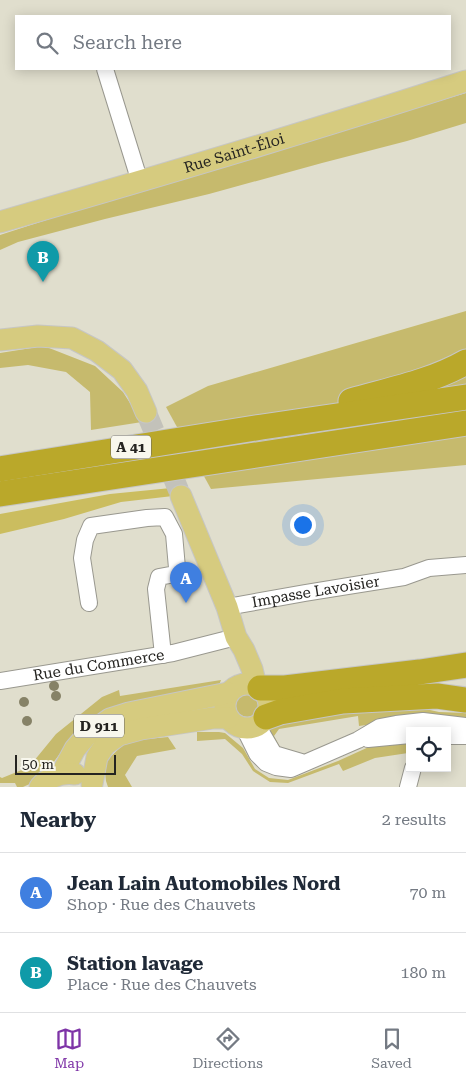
<!DOCTYPE html>
<meta charset="utf-8">
<style>
:root{--surface:#fff;--page:#f6f6f7;--text:#1f2937;--muted:#747a83;--line:#e0e1e3;--accent:#7e34a7}
body{margin:0;font-family:"Roboto Serif",serif;background:var(--page);color:var(--text)}
.controls{position:absolute;right:15px;bottom:15px;display:grid;overflow:hidden;border-radius:0px;box-shadow:0 2px 12px #0003}
.controls button{width:45px;height:45px;display:grid;place-items:center;padding:0;border:0;border-bottom:1px solid var(--line);background:var(--surface);color:var(--text);font:25px sans-serif}
.scale{position:absolute;left:15px;bottom:12px;width:101px;box-sizing:border-box;padding-left:5px;border:2px solid #252421;border-top:0;font-size:14px;line-height:18px;white-space:nowrap;color:#252421;-webkit-text-stroke:4px #f8f7ed;paint-order:stroke}
.you{position:absolute;left:302px;top:524px;width:18px;height:18px;margin:-12px;border:4px solid #fff;border-radius:50%;background:#1a73e8;box-shadow:0 0 0 8px #1a73e833}
.badge{display:grid;place-items:center;width:32px;height:32px;border-radius:50%;background:var(--accent);color:#fff;font-size:16px;font-weight:700}
.pin{position:absolute;translate:-50% -41px;filter:drop-shadow(0 1px 2px #0008)}
.pin::after{content:'';position:absolute;top:26px;width:18px;height:15px;background:inherit;clip-path:polygon(0 0,100% 0,50% 100%)}
.list{margin:0;padding:0;list-style:none}
h2{display:flex;justify-content:space-between;align-items:center;height:65px;margin:0;padding:0 20px;font-size:21px}
h2 small{font-size:16px;font-weight:400;color:var(--muted)}
.list li{display:grid;grid-template-columns:32px 1fr auto;gap:15px;align-items:center;box-sizing:border-box;height:80px;padding:0 20px;border-top:1px solid var(--line)}
.list b{display:block;font-size:19px;white-space:nowrap}
.list p{margin:0;font-size:16px;white-space:nowrap;color:var(--muted)}
.list em{font-size:16px;font-style:normal;color:var(--muted)}
.icon{flex:none;width:28px;height:28px;fill:none;stroke:currentColor;stroke-width:2;stroke-linecap:round;stroke-linejoin:round}
.map{position:relative;flex:none;width:466px;height:787px;overflow:hidden}
.search{position:absolute;background:var(--surface);box-shadow:0 2px 12px #0003;left:15px;right:15px;top:15px;height:55px;display:flex;align-items:center;gap:12px;box-sizing:border-box;padding:0 18px;border-radius:0px;color:var(--muted);font-size:19px}
.sheet{height:225px;background:var(--surface)}
nav{display:flex;justify-content:space-around;align-items:center;box-sizing:border-box;height:70px;border-top:1px solid var(--line);background:var(--surface);font-size:14px;color:var(--muted)}
nav a{display:grid;justify-items:center;gap:2px}
nav .on{color:var(--accent)}
.map>svg:first-child{display:block}
</style>
<div class="map">
<svg width="466" height="787" viewBox="0 0 466 787">
<rect width="100%" height="100%" fill="#eae9e0"/>
<path fill="#e0decd" fill-rule="evenodd" d="M0,0H466V787H0ZM16,16H450V69H16ZM410,731H447V768H410Z"/>
<g fill="#c6ba6d">
<path d="M466,93V123L407,141L322,163L209,194L105,219L18,242L0,250V235L108,200Z"/>
<path d="M466,311V465L211,489L166,407L208,386Z"/>
<path d="M44,346L95,366L123,392L142,422L91,430L90,392L66,372L28,365L0,368V353Z"/>
<path d="M221,680L217,691L70,740L53,763L34,782L23,787H17L15,783H0V777L2,778L29,767L56,734L102,697L119,690L120,696Z"/>
<circle cx="248" cy="704" r="13"/>
<path d="M421,708L439,712L466,713V725L380,723L359,726L358,716L279,729L274,736L280,747L270,737V730L274,719L294,714Z"/>
<path d="M197,732H219L225,733L243,748L255,769L269,778L288,780L338,761L371,746L405,741L409,744L410,750L408,753L375,758L343,771L339,764L288,783L270,782L253,771L242,754L225,739L197,741Z"/>
<path d="M168,737L176,749L137,756L125,775L132,787H108L106,781L104,763L127,741Z"/>
</g>
<path fill="#cbbd5f" d="M171,488L173,496L121,502L64,519L0,534V514L110,494Z"/>
<g fill="none" stroke-linecap="round" stroke-linejoin="round">
<path stroke="#c3c2ba" stroke-width="21" stroke-dasharray="21 11" stroke-linecap="butt" d="M146,412L181,496"/>
<g stroke="#99988f" stroke-width="18">
<g id="minor">
<path d="M105,69L140,182"/>
<path d="M89,603L82,558L85,540L91,526L147,518L165,517L174,534L177,568L175,574L159,577L156,589L163,655"/>
<path id="s1" d="M227,607L305,593L404,577L429,568L466,565"/>
<path id="s2" d="M0,681L173,653L236,637"/>
<path d="M257,725L274,754L301,762"/>
<path d="M244,728L257,754L266,763L276,767L291,769L358,740L380,727L396,724L423,721L466,726"/>
<path d="M447,736H466"/>
<path d="M368,739L410,735"/>
<path d="M408,787L413,768"/>
</g>
</g>
<g stroke="#c6c6c5" stroke-width="23">
<g id="major">
<path id="s3" d="M0,222C156,177 312,131 466,81"/>
<path d="M0,340L38,336L72,338L97,351L122,370L137,391L146,412"/>
<path d="M181,496L227,607L236,637L244,650L252,669L256,686"/>
<circle cx="247" cy="706" r="22"/>
<path d="M62,773L75,749L86,736L110,719L129,713L228,693"/>
<path d="M92,784L97,757L105,745L119,735L141,729L213,718H228"/>
<path d="M40,787C50,776 61,772 75,774"/>
</g>
</g>
<g stroke="#c6c6c5" stroke-width="27">
<g id="highway">
<path d="M351,401C389,390 431,382 466,362"/>
<path d="M0,469L262,427L466,397"/>
<path d="M0,494L466,423"/>
<path d="M260,688H285L420,672L466,665"/>
<path d="M266,717L280,712L343,701L437,696L466,700"/>
</g>
</g>
<use href="#minor" stroke="#fff" stroke-width="16"/>
<use href="#major" stroke="#d6cb7f" stroke-width="21"/>
<use href="#highway" stroke="#baa82a" stroke-width="25"/>
</g>
<g fill="#868267">
<circle cx="54" cy="686" r="5"/>
<circle cx="56" cy="696" r="5"/>
<circle cx="24" cy="702" r="5"/>
<circle cx="27" cy="721" r="5"/>
</g>
<g text-anchor="middle" dominant-baseline="central" stroke-width="4.5" stroke-linejoin="round" paint-order="stroke">
<g fill="#f8f7ed" stroke="#64635e" stroke-width="1">
<rect x="111" y="435.5" width="40" height="23" rx="4"/>
<rect x="74" y="714.5" width="50" height="23" rx="4"/>
</g>
<g font-size="14" font-weight="bold" fill="#252421">
<text x="131" y="447">A 41</text>
<text x="99" y="726">D 911</text>
</g>
<g font-size="15" fill="#252421" stroke="#f8f7ed">
<text stroke="none"><textPath href="#s3" startOffset="244">Rue Saint-Éloi</textPath></text>
<text stroke="none"><textPath href="#s1" startOffset="90">Impasse Lavoisier</textPath></text>
<text stroke="none"><textPath href="#s2" startOffset="100">Rue du Commerce</textPath></text>
</g>
</g>
</svg>
<div class="controls">
<button><svg class="icon" aria-label="locate" viewBox="0 0 24 24"><circle cx="12" cy="12" r="6"/><path d="M12 2v4M12 18v4M2 12h4M18 12h4"/></svg></button>
</div>
<div class="scale">50 m</div>
<div class="you"></div>
<div class="pin badge" style="left:186px;top:603px;background:#3f7fe0">A</div>
<div class="pin badge" style="left:43px;top:282px;background:#0f9aa8">B</div>
<div class="search"><svg class="icon" aria-label="search" viewBox="0 0 24 24"><circle cx="10" cy="10" r="6"/><path d="M15 15l6 6"/></svg>Search here</div>
</div>
<section class="sheet">
<h2>Nearby<small>2 results</small></h2>
<ul class="list">
<li><span class="badge" style="background:#3f7fe0">A</span><div><b>Jean Lain Automobiles Nord</b><p>Shop · Rue des Chauvets</p></div><em>70 m</em></li>
<li><span class="badge" style="background:#0f9aa8">B</span><div><b>Station lavage</b><p>Place · Rue des Chauvets</p></div><em>180 m</em></li>
</ul>
</section>
<nav>
<a class="on"><svg class="icon" aria-label="map" viewBox="0 0 24 24"><path d="M3 6l6-2 6 2 6-2v14l-6 2-6-2-6 2zM9 4v14M15 6v14"/></svg>Map</a>
<a><svg class="icon" aria-label="directions" viewBox="0 0 24 24"><path d="M12 3l9 9-9 9-9-9zM9 14v-3h6M13 9l2 2-2 2"/></svg>Directions</a>
<a><svg class="icon" aria-label="saved" viewBox="0 0 24 24"><path d="M7 4h10v16l-5-4-5 4z"/></svg>Saved</a>
</nav>
